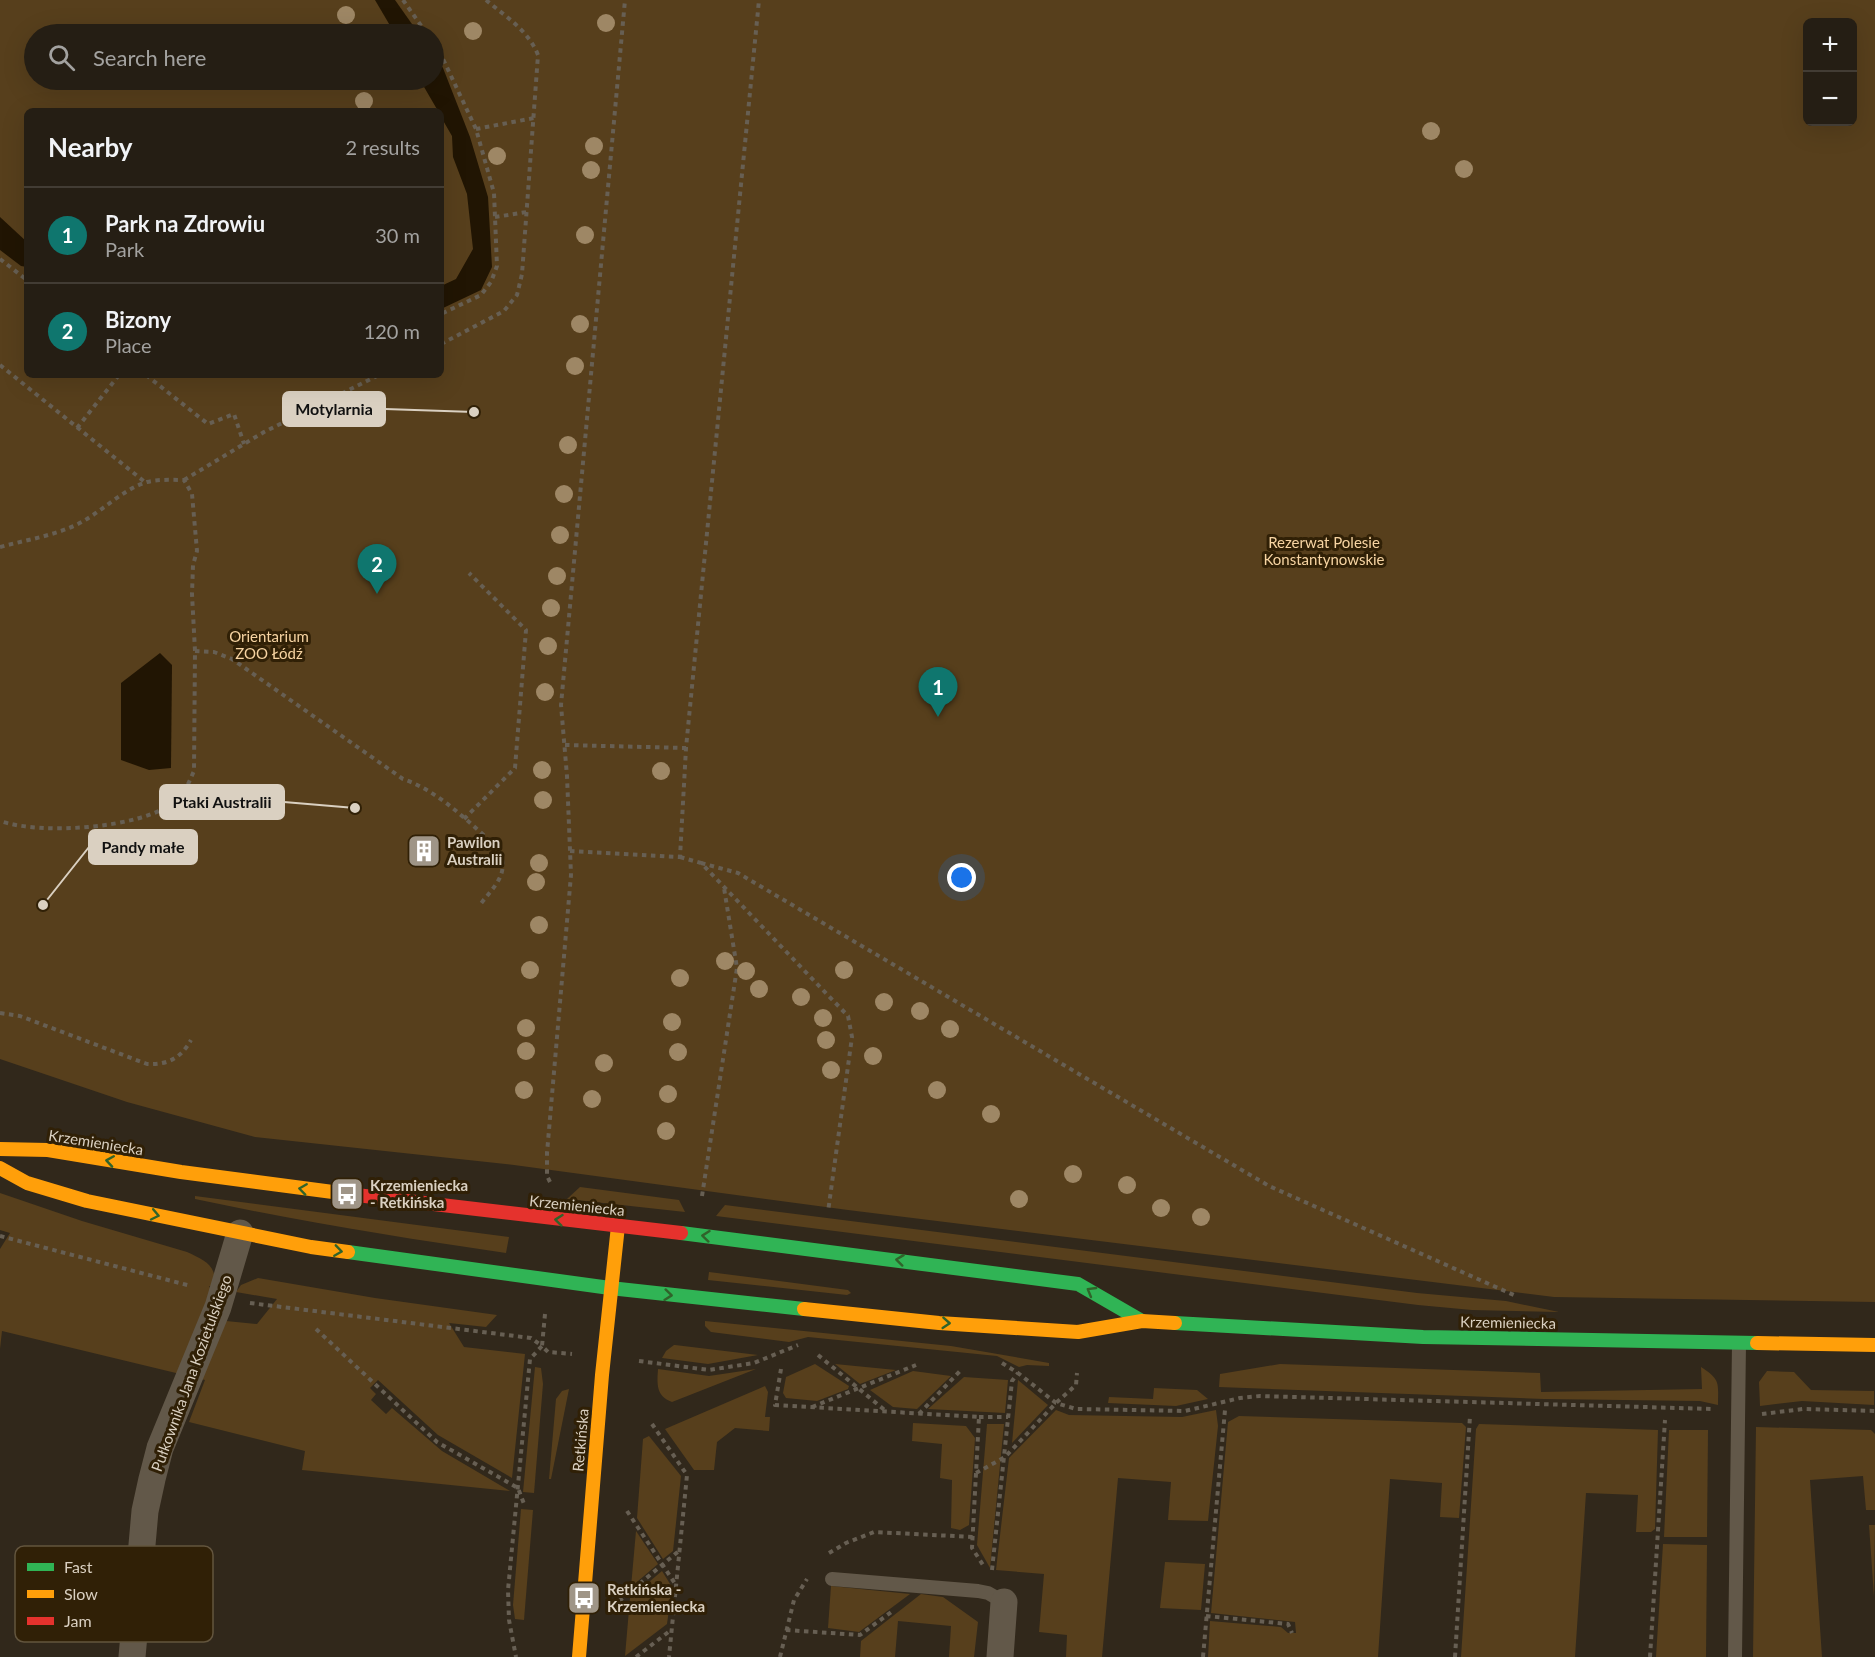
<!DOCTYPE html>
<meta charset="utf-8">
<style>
:root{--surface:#251e14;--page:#312b22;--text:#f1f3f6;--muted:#a3a2a0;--line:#423c34;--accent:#0f766e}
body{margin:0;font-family:Lato,sans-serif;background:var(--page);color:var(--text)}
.controls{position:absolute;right:18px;top:18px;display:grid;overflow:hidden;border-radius:9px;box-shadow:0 6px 24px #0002}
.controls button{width:54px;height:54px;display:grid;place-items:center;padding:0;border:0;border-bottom:2px solid var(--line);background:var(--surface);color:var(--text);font:30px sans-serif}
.you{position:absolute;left:962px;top:878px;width:21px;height:21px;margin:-15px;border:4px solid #fff;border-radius:50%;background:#1a73e8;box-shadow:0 0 0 9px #1a73e833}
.badge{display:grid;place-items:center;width:39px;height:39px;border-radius:50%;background:var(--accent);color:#fff;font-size:20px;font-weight:700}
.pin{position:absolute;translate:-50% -50px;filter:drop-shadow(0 2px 3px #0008)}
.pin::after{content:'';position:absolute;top:32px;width:21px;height:18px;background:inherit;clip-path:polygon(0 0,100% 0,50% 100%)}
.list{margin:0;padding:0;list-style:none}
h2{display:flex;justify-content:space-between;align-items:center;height:78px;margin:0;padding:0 24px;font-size:26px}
h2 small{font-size:20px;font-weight:400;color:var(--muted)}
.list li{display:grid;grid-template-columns:39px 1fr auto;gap:18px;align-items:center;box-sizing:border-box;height:96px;padding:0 24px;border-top:2px solid var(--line)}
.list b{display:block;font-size:22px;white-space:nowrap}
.list p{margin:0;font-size:20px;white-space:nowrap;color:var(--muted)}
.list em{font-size:20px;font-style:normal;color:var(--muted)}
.icon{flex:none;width:33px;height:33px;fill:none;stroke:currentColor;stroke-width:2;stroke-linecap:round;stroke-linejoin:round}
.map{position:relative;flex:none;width:1875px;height:1657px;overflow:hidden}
.search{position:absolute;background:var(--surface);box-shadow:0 6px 24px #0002;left:24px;top:24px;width:420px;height:66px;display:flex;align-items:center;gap:15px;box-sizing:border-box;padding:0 21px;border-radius:33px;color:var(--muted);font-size:22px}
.panel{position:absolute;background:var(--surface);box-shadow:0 6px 24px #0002;left:24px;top:108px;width:420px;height:270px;border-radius:9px}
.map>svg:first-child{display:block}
</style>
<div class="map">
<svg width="1875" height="1657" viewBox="0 0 1875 1657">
<rect width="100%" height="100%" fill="#31281b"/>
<g fill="#573f1c" fill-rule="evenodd">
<path d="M0,0H1875V1302L1554,1297L848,1210L514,1165L255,1137L127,1102L0,1059ZM1808,22H1852V122H1808ZM34,34H434V80H34ZM27,111H441V375H27Z"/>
<path d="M580,1187L679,1200L685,1212L567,1199Z"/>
<path d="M0,1193L82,1221L187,1252C204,1260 218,1265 214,1287L209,1286L226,1321L257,1324L277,1299L236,1292L241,1285L258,1278L375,1298L497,1315L486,1327L449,1323L464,1347L525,1354L512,1478L438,1435L378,1380L370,1388L376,1394L371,1400L386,1414L392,1408L442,1451L510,1491L302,1470L305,1451L189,1422L205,1380L2,1331L0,1349V1249L10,1233L0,1230Z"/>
<path d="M195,1196L509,1237L506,1253C402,1238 298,1221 195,1199Z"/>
<path d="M725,1205L1417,1293L1506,1301L1559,1312L1472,1310L1418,1305L716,1216Z"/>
<path d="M709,1272L848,1290L851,1293L847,1295L708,1280Z"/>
<path d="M705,1321L951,1346L1049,1363V1366L1027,1365L1019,1367L997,1356L808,1337L789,1342L711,1332L705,1326Z"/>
<path d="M674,1345H675L758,1355L708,1364L662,1358L666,1351Z"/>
<path d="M815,1364L849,1386L848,1389L817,1401L786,1398L783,1393L786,1377Z"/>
<path d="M835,1364L896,1370L860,1384Z"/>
<path d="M1280,1364L1540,1373L1541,1392L1702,1389L1701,1367C1721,1380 1718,1383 1718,1405L1700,1401L1544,1399L1219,1387L1220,1374Z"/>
<path d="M535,1367L541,1368L543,1384L534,1493L523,1492Z"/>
<path d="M658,1369L709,1376L756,1369L672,1402C656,1396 657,1384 658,1369Z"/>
<path d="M913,1371L951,1376L917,1409L893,1407L870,1390Z"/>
<path d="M1767,1371L1794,1372L1811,1390L1874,1391V1405L1802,1401L1760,1406L1759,1382Z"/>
<path d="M964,1377L1008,1380L1005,1413L928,1409Z"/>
<path d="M1018,1380L1048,1405L1012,1443Z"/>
<path d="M765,1386L768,1392L765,1417H770L769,1431L735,1428L717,1442L714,1470H694L665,1429Z"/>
<path d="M1154,1388L1197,1390L1208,1399L1176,1406L1108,1403L1109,1397L1153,1399Z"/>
<path d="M569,1389L551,1479H549L556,1399L562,1391Z"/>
<path d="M1056,1410L1069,1415L1182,1417L1216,1410L1218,1426L1208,1521L1168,1520L1171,1482L1118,1478L1102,1657H1066L1067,1635L1039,1632L1044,1574L996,1570L1009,1458Z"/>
<path d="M1239,1416L1462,1423L1466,1427L1459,1518L1440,1517L1442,1483L1390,1479L1378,1657H1208L1210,1621L1281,1627L1288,1633H1296L1295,1622L1211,1613L1228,1422Z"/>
<path d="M913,1423L966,1426L975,1438L969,1525L960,1530L951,1528L952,1480L940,1478L942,1444L912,1441Z"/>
<path d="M987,1424H1004L990,1568L977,1545Z"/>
<path d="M1479,1424L1658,1430L1655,1529L1651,1532H1636L1638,1495L1586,1493L1575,1657H1461L1476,1429Z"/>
<path d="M1756,1427L1871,1430L1875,1434V1510H1866L1863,1476L1810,1480L1822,1657H1753Z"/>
<path d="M1669,1430H1708L1707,1537H1664Z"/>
<path d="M649,1436L681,1476L673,1551L663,1559L637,1518L643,1439Z"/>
<path d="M521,1509L533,1510L524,1620L515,1619L513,1605Z"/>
<path d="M1869,1525H1875L1874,1597Z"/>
<path d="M636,1531L658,1564L631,1587Z"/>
<path d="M1663,1544L1707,1545L1706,1657H1656Z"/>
<path d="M1165,1562L1205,1564L1201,1610L1160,1608Z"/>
<path d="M662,1571L672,1587L667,1624L625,1656L630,1598Z"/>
<path d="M831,1586L910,1594L859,1632L828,1628Z"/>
<path d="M921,1594L943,1597L978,1622L974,1657H949L951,1626L898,1621L895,1657H860L861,1641Z"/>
</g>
<g fill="#211503">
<path d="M375,0H395L419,34H395Z"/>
<path d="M434,55L443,68L470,137L488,197L492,267L481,290L441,309V286L456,279L473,249L467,194L453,157L452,136L441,117V111H438L420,80H434Z"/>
<path d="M0,217L27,242V267L21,266L0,250Z"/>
<path d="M160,653L172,665L171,768L149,770L121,760V683Z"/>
</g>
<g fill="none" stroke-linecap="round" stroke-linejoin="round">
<g stroke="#675f53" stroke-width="4" stroke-dasharray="4.5 4.5" stroke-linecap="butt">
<path d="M403,0L427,34"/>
<path d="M434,44L444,61L476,129L494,193L497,266L491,282L481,295L441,314"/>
<path d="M476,129L534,118"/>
<path d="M495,217L527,212"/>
<path d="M0,259L27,280"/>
<path d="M441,344L504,311L517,295L522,274L538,55C528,30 506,17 486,0"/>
<path d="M0,365L146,483"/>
<path d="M146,375L208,424L234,414L244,444"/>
<path d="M77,428L119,375"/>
<path d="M184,480L264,432L379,375"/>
<path d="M0,547C26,540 52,536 76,525C101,513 121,490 147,482C159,479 172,480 184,480L192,494L197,551L193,565L192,594L195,651L194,771C189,782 184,795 175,802C139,829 41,835 0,821"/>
<path d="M195,651L214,652L232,659L403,779C440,792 467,821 496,846C513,872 494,886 479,906"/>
<path d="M565,745L686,748"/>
<path d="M464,819L515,768L526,630L469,573"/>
<path d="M570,851L680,857L686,748L759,0"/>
<path d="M680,857L701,863L848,1016L852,1037L828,1212"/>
<path d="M701,863L738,873L1269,1186L1516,1296"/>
<path d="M0,1013L20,1016L147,1064C168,1065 181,1058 191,1040"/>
<path d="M550,1182L547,1176V1153L571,875L567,776L561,705L625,0"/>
<path d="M702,1196L737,968L724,888"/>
<path d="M0,1236L191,1286"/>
<path d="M250,1303L531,1338L542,1346L530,1359L508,1590L509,1620L516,1657"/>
<path d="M545,1314L542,1346L548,1352L572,1354"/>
<path d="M316,1329L437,1442L518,1488L524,1504"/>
<path d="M818,1355L887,1412"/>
<path d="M639,1361L709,1370L754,1363L798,1345"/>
<path d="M1002,1363L1018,1373L1056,1403L1076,1409L1185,1411L1240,1398L1260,1396L1713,1409"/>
<path d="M781,1369L775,1405L979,1417L972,1548L985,1568"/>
<path d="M812,1407L916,1365"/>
<path d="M919,1414L962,1369"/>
<path d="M1762,1414L1803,1409L1875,1411"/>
<path d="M979,1417H1008"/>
<path d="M652,1424L687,1475L669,1657"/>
<path d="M976,1473L1005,1457L1056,1403L1076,1385L1077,1373"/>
<path d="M627,1511L676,1585"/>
<path d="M829,1553L846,1543L874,1532L973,1537"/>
<path d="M992,1570L1012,1381L1018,1373"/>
<path d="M619,1601L680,1550"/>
<path d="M1206,1616L1288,1624L1292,1633"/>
<path d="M786,1630L860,1635L894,1610"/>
<path d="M636,1657L671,1630"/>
<path d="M780,1657L794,1600L807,1579"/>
<path d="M1203,1657L1225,1410"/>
<path d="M1455,1657L1470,1416"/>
<path d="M1650,1657L1665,1420"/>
</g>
<g stroke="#625849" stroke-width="14">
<path d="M832,1579L978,1591L988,1593L1004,1602"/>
<path d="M1735,1657L1739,1343"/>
</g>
<g stroke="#625849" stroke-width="27">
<path d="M132,1657L145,1511L152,1479L160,1448L218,1307L240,1233"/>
<path d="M1000,1657L1004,1602"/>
</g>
<g stroke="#30b455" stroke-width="14">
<path d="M681,1233L1078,1284L1142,1321"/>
<path d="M348,1252L610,1288L804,1309"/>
<path d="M1175,1323L1423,1337L1757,1343"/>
</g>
<g stroke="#ff9f0a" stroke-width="14">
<path d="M0,1149L48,1150L181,1172L348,1194"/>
<path d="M0,1168L27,1183L87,1201L311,1247L348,1252"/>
<path d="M804,1309L939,1323L1078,1332L1142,1321L1175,1323"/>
<path d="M1757,1343L1875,1345"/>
<path d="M579,1657L602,1375L618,1226"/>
</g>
<path stroke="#e5322d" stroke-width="14" d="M348,1194L681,1233"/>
</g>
<g fill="#9e8765">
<circle cx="346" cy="15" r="9"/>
<circle cx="606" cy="23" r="9"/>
<circle cx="473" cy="31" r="9"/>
<circle cx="364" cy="101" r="9"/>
<circle cx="1431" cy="131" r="9"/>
<circle cx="594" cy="146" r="9"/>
<circle cx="497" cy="156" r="9"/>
<circle cx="1464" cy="169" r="9"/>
<circle cx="591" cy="170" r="9"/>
<circle cx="585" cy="235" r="9"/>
<circle cx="580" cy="324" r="9"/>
<circle cx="575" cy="366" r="9"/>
<circle cx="568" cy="445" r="9"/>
<circle cx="564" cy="494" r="9"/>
<circle cx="560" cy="535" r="9"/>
<circle cx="557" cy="576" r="9"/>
<circle cx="551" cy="608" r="9"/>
<circle cx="548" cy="646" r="9"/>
<circle cx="545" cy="692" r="9"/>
<circle cx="542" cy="770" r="9"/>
<circle cx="661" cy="771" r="9"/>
<circle cx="543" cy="800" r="9"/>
<circle cx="539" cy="863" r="9"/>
<circle cx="536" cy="882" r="9"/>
<circle cx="539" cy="925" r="9"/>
<circle cx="725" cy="961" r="9"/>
<circle cx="530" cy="970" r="9"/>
<circle cx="844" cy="970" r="9"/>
<circle cx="746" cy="971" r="9"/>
<circle cx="680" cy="978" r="9"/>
<circle cx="759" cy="989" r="9"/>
<circle cx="801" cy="997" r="9"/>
<circle cx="884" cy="1002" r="9"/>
<circle cx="920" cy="1011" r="9"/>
<circle cx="823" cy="1018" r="9"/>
<circle cx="672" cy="1022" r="9"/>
<circle cx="526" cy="1028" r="9"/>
<circle cx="950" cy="1029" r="9"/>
<circle cx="826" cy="1040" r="9"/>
<circle cx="526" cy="1051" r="9"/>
<circle cx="678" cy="1052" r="9"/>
<circle cx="873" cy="1056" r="9"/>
<circle cx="604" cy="1063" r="9"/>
<circle cx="831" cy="1070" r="9"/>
<circle cx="524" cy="1090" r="9"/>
<circle cx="937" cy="1090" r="9"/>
<circle cx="668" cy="1094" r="9"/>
<circle cx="592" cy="1099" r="9"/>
<circle cx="991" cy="1114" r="9"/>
<circle cx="666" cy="1131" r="9"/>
<circle cx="1073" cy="1174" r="9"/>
<circle cx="1127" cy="1185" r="9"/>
<circle cx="1019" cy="1199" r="9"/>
<circle cx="1161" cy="1208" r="9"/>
<circle cx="1201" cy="1217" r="9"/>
</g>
<defs><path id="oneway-chevron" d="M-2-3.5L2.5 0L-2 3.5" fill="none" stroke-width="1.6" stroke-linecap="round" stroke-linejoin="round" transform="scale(1.5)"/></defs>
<g stroke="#30632a">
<use href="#oneway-chevron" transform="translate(110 1161) rotate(-171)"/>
<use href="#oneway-chevron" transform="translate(303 1189) rotate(-172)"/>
<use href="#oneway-chevron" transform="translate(155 1215) rotate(12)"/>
<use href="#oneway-chevron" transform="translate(559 1220) rotate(-174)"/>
<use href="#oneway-chevron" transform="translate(706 1236) rotate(-174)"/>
<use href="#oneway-chevron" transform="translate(338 1251) rotate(8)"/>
<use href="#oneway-chevron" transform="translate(900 1260) rotate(-173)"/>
<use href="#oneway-chevron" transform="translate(1091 1291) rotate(-150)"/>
<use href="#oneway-chevron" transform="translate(668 1295) rotate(6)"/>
<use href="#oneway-chevron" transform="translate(946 1323) rotate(4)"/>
</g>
<defs>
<g id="building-square" transform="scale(1.725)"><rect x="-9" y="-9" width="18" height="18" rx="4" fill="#9f9587" stroke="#302006"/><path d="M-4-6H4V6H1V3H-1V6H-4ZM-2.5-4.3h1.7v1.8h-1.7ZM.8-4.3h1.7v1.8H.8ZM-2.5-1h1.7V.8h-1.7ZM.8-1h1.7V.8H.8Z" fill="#fff"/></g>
<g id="bus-square" transform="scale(1.725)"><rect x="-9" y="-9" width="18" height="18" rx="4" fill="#9f9587" stroke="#302006"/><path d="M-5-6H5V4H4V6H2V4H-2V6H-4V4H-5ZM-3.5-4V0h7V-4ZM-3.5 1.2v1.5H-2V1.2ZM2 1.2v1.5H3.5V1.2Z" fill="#fff"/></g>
</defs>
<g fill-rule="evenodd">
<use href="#building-square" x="424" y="851"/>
<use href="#bus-square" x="347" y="1194"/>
<use href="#bus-square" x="584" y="1598"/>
</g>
<g text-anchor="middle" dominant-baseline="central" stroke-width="6" stroke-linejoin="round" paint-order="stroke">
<g font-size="15" fill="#f7d4a2" stroke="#302006">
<text x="1324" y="542">Rezerwat Polesie<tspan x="1324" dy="17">Konstantynowskie</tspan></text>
<text x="269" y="636">Orientarium<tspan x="269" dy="17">ZOO Łódź</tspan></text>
</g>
<g font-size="15" font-weight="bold" fill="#dad0c1" stroke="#302006" text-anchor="start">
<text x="447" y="842">Pawilon<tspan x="447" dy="17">Australii</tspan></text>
<text x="370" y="1185">Krzemieniecka<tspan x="370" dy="17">- Retkińska</tspan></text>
<text x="607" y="1589">Retkińska -<tspan x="607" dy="17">Krzemieniecka</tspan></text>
</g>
<g font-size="15" fill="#dad0c1" stroke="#302006">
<text transform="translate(96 1142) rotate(9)">Krzemieniecka</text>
<text transform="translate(577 1205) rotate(6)">Krzemieniecka</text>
<text transform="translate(1508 1322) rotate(1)">Krzemieniecka</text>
<text transform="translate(191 1373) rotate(-70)">Pułkownika Jana Kozietulskiego</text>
<text transform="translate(580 1440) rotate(-85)">Retkińska</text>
</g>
</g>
<rect x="15" y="1546" width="198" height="96" rx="9" fill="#302006" stroke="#63553e" stroke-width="1.5"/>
<rect x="27" y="1563" width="27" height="8" fill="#30b455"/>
<rect x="27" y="1590" width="27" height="8" fill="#ff9f0a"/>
<rect x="27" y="1617" width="27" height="8" fill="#e5322d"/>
<g font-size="16" fill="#dad0c1">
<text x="64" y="1573">Fast</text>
<text x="64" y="1600">Slow</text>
<text x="64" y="1627">Jam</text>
</g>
<path fill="none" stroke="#dad0c1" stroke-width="2" d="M474 412L385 409M355 808L284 802M43 905L89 847"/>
<g fill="#dad0c1" stroke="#302006" stroke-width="2">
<circle cx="474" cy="412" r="6"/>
<circle cx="355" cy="808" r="6"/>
<circle cx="43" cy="905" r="6"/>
</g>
<g fill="#dad0c1" stroke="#dad0c1" stroke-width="2">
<rect x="283" y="392" width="102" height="34" rx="6"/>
<rect x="160" y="785" width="124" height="34" rx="6"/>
<rect x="89" y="830" width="108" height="34" rx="6"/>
</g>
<g font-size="16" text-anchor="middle" font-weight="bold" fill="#111">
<text x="334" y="415">Motylarnia</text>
<text x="222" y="808">Ptaki Australii</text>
<text x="143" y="853">Pandy małe</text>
</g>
</svg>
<div class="controls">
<button>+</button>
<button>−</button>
</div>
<div class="you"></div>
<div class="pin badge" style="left:938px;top:717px">1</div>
<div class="pin badge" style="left:377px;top:594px">2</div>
<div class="search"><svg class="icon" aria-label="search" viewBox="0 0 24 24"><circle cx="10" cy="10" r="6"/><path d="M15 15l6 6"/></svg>Search here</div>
<section class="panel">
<h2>Nearby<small>2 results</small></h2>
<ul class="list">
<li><span class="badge">1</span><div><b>Park na Zdrowiu</b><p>Park</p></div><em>30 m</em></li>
<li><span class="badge">2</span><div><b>Bizony</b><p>Place</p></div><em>120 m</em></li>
</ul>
</section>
</div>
